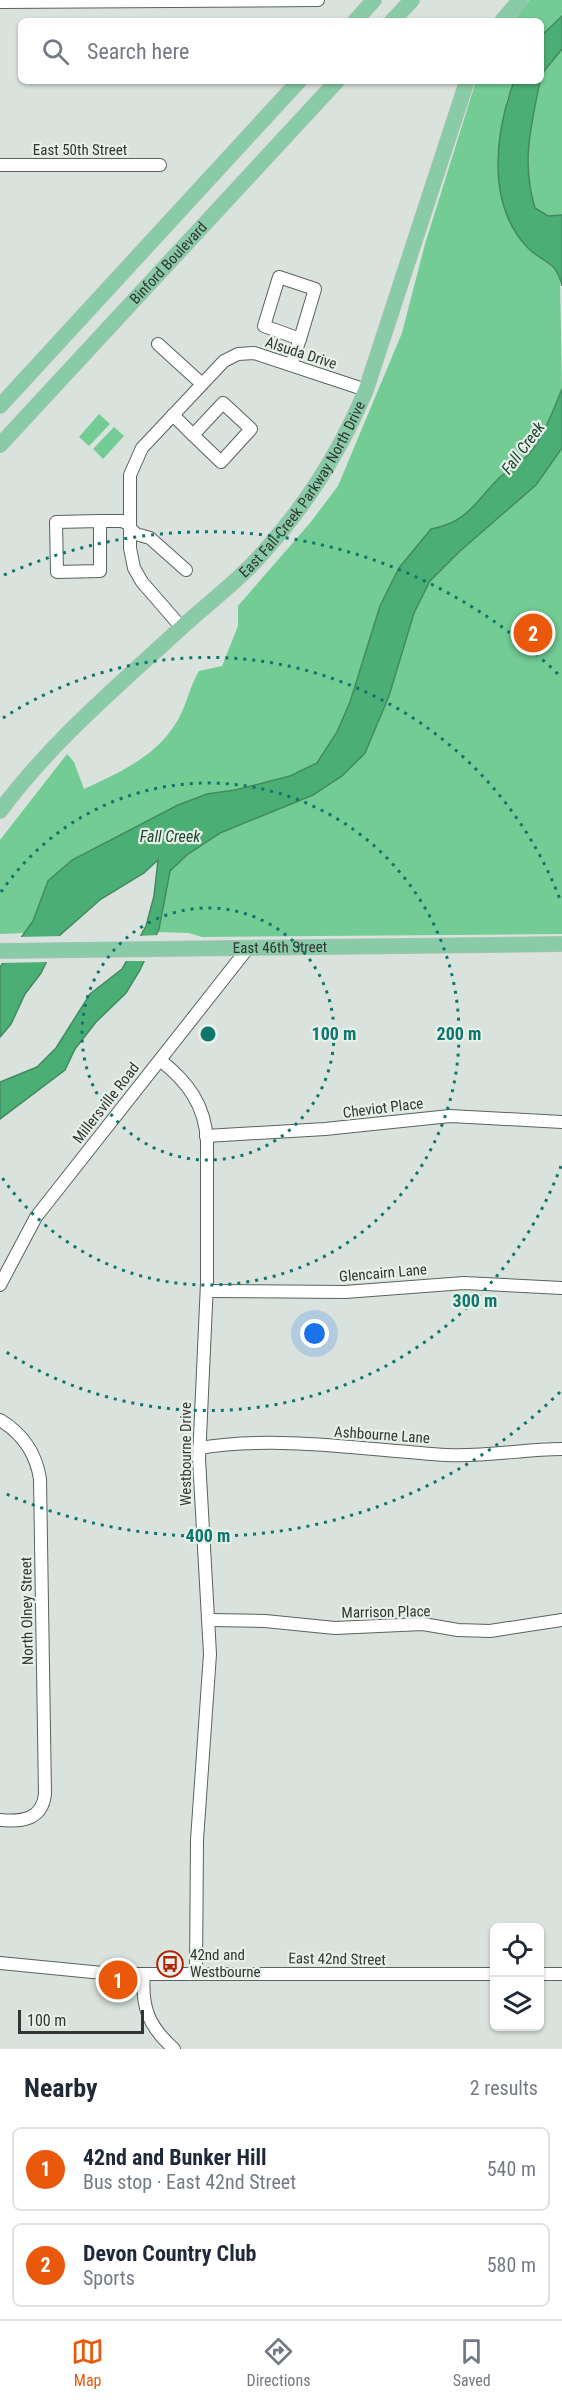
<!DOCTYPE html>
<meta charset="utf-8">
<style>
:root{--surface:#fff;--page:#f2f2f3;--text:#1f2937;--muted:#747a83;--line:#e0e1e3;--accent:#ea580c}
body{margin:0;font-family:"Roboto Condensed",sans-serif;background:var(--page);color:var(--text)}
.controls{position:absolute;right:18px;bottom:18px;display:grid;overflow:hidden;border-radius:9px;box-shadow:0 2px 4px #0004}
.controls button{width:54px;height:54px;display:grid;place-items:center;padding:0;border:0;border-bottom:2px solid var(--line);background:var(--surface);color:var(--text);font:30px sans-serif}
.scale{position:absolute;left:18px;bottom:15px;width:126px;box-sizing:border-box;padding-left:6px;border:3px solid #323533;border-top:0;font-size:16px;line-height:21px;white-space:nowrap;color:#323533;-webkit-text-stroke:4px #e6f0e9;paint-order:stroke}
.you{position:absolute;left:315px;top:1334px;width:21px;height:21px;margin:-15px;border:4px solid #fff;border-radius:50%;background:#1a73e8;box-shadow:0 0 0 9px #1a73e833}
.badge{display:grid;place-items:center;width:39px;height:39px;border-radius:50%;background:var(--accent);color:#fff;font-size:20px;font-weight:700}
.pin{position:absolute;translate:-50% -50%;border:3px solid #fff;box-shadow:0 2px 6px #0006}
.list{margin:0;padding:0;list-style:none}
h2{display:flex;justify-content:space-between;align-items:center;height:78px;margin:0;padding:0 24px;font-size:26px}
h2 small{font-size:20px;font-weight:400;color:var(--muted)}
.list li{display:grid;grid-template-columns:39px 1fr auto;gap:18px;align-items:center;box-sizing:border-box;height:84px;margin:0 12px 12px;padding:0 12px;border:2px solid var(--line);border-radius:9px}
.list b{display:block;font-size:22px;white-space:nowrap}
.list p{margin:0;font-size:20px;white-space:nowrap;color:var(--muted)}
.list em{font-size:20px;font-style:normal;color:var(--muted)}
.icon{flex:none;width:33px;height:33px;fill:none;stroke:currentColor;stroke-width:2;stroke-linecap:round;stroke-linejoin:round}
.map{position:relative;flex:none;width:562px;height:2049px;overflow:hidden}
.search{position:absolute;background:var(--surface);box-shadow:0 2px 4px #0004;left:18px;right:18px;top:18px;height:66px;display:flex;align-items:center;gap:15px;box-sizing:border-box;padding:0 21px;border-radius:9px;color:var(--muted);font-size:22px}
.sheet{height:270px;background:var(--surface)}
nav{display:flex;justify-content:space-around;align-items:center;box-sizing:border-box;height:84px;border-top:2px solid var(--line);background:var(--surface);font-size:16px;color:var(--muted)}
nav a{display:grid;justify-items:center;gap:3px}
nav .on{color:var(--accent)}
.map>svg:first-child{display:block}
</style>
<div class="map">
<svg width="562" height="2049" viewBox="0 0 562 2049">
<rect width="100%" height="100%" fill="#d9e2dc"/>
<g fill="#72cc94">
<path d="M529,0H562V16L541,36V21H513Z"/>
<path d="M562,49V215L548,216L535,208L527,181L528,147L534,109L541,75Z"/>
<path d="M476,81H514L506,102L508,214C515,245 544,253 560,278L562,389L551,417L528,455L499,479L478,505L452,525L431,529L380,606L350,702L337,732L317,763L290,776L235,790L207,794L178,805L72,860L48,881L33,921L24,933L0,934V840L67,754L74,762L84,789C121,772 159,755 179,718C187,703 190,686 199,671L222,666L238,626V606L310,523L338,486L402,333L425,244Z"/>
<path d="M99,414L110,424L89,446L79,437Z"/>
<path d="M114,427L124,436L103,459L93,449Z"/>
<path d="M562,448V934L202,937L189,933L158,932L170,871L188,854L220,833L313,795L365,753L389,696L414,613L430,581L459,552L536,485Z"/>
</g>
<g fill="#4bae75" stroke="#448a61" stroke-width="1.5">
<path d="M562,16V49L541,75V36Z"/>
<path d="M514,81H540C531,127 521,162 535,208L548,216L562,215V286C557,261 541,262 527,247C486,203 495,133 514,81Z"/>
<path d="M562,389V448L536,485L459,552L430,581L414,613L389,696L365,753L342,776L313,795L220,833L188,854L170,871L159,929L140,970L126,993L96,1022L75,1049L65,1070L0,1119V1082L37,1067L56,1048L90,994L122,969L146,926L154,896L158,860L144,873L101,899L59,936L41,973L25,994L11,1024L0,1037V967L33,921L48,881L72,860L178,805L207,794L235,790L290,776L317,763L337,732L350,702L380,606L399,568L431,529C468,522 475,502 499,478C508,470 520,464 528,455C544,437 553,410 562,389Z"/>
</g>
<g fill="#d9e2dc">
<path d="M159,935L148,961H123L138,936Z"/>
<path d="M63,936L49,962L0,963L18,937Z"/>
</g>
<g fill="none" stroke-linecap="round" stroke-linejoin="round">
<g stroke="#5a635d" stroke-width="14">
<g id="minor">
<path d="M0,2L318,0"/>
<path d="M0,165H160"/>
<path d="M279,277L315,289L300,339L264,326Z"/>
<path d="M158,344L202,384"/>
<path d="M291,365L300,339"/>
<path d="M223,403L251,429L221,462L193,435Z"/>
<path d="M173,415L193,435"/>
<path d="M100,521V571L57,572L56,522Z"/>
<path d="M100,521H122L130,525"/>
<path d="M130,528L136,534L150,538L186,570"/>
<path d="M182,628L142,582L134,568L130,548V475L142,448L224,361L238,354L254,353L366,390"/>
<path d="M160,1060C188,1082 205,1105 207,1141V1283L199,1459L210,1654L197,1840L196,1972"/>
<path d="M206,1136L325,1129L450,1116L562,1122"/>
<path d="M0,1285L36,1217L248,948"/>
<path d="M207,1291L345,1292L464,1283L562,1288"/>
<path d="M0,1420C23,1434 36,1453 40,1479L45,1794C42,1820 22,1822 0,1820"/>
<path d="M199,1448C281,1435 365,1450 447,1455C485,1457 524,1449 562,1449"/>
<path d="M210,1620L265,1621L335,1628L423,1624L458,1630L490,1631L562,1620"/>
<path d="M0,1963L113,1974H494"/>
<path d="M144,1974C141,2007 149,2027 174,2049"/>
<path d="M540,1974H562"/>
</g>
</g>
<g stroke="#bdbebe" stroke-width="16">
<g id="major">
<path d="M355,21L374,0"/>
<path d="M392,21L412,0"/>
<path d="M502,21L520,0"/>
<path d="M0,406L299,81"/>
<path id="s1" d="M0,445L337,81"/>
<path id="s2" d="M0,811C51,742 119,685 182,627C211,601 243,577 268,547C310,500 342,447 366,390L467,81"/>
<path id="s3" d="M0,951L562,944"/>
</g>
</g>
<use href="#minor" stroke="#fff" stroke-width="12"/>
<use href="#major" stroke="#89cba7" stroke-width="15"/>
</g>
<g fill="none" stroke="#0f766e" stroke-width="3" stroke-dasharray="3 6">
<circle cx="208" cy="1034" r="126"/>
<path d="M1 892A251 251 0 1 1 1 1176"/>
<path d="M561 1166A377 377 0 0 1 3 1350M3 718A377 377 0 0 1 561 902"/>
<path d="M560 1392A502 502 0 0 1 4 1493M4 575A502 502 0 0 1 560 676"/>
</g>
<defs>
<g id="bus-ring" transform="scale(1.35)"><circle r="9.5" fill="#e6f0e9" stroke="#b12408" stroke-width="1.5"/><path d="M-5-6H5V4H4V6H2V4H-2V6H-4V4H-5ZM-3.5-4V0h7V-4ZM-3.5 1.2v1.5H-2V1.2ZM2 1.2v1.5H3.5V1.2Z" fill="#b12408"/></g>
</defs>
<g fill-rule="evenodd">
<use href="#bus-ring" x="170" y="1964"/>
</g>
<g text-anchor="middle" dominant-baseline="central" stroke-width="4.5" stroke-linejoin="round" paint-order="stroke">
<g font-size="15" fill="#323533" stroke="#e6f0e9">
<text x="80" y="150">East 50th Street</text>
<text stroke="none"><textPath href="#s1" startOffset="248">Binford Boulevard</textPath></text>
<text transform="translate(301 353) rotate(18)">Alsuda Drive</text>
<text stroke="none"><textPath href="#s2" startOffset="444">East Fall Creek Parkway North Drive</textPath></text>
<text stroke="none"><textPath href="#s3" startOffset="280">East 46th Street</textPath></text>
<text transform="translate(106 1103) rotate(-52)">Millersville Road</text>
<text transform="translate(383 1108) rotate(-7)">Cheviot Place</text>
<text transform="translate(383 1273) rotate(-5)">Glencairn Lane</text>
<text transform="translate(382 1435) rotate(4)">Ashbourne Lane</text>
<text transform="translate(186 1454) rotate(-90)">Westbourne Drive</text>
<text transform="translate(27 1611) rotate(-91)">North Olney Street</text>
<text transform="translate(386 1612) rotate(-1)">Marrison Place</text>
<text transform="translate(337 1959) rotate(1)">East 42nd Street</text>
</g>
<g font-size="15" fill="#323533" stroke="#e6f0e9" text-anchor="start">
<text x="190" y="1955">42nd and<tspan x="190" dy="17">Westbourne</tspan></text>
</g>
<g font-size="16" font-style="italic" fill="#1c452d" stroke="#e6f0e9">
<text transform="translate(523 448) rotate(-53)">Fall Creek</text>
<text x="170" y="836">Fall Creek</text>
</g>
</g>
<circle cx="208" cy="1034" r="9" fill="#0f766e" stroke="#e6f0e9" stroke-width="3"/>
<g font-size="18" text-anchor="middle" font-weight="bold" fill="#0f766e" stroke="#e6f0e9" stroke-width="4.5" stroke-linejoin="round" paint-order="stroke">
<text x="334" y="1040">100 m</text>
<text x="459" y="1040">200 m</text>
<text x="475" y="1307">300 m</text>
<text x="208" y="1542">400 m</text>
</g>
</svg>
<div class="controls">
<button><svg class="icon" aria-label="locate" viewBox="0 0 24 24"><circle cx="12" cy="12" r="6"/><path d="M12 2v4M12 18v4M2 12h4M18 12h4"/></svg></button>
<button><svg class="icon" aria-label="layers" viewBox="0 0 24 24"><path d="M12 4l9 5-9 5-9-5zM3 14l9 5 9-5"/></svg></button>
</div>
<div class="scale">100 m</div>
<div class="you"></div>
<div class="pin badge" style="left:118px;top:1980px">1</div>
<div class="pin badge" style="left:533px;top:633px">2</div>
<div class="search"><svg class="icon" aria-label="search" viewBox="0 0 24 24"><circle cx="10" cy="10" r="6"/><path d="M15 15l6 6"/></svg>Search here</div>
</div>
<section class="sheet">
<h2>Nearby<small>2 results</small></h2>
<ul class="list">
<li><span class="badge">1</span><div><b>42nd and Bunker Hill</b><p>Bus stop · East 42nd Street</p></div><em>540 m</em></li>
<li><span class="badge">2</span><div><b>Devon Country Club</b><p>Sports</p></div><em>580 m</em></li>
</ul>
</section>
<nav>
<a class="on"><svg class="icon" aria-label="map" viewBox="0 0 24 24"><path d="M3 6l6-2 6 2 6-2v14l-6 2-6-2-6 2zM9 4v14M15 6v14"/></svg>Map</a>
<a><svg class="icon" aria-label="directions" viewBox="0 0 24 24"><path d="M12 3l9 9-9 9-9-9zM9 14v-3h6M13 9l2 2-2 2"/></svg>Directions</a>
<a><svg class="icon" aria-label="saved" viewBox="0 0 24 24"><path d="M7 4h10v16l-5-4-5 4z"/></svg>Saved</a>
</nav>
